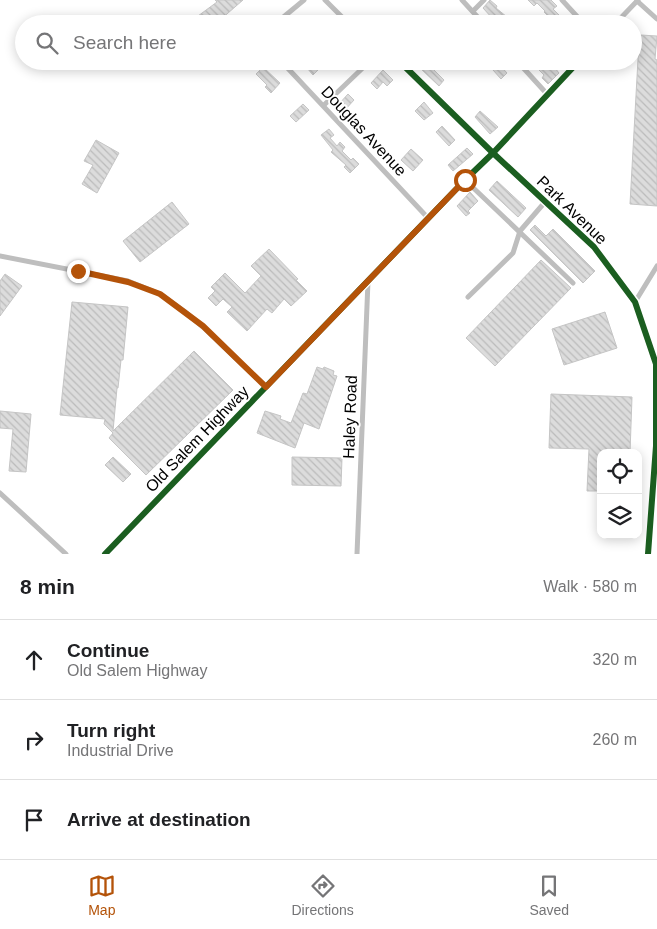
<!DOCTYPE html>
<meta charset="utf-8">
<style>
:root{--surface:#fff;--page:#f6f6f6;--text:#202124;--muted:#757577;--line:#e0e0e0;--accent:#b45309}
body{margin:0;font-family:Arial,sans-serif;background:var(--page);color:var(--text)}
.controls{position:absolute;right:15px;bottom:15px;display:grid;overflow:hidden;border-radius:10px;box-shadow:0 2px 12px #0003}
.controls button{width:45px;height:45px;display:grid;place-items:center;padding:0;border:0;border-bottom:1px solid var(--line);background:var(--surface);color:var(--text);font:25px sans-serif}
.stop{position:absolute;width:15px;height:15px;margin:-11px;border:4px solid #b45309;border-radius:50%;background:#fff}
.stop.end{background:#b45309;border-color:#fff;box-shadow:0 1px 5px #0008}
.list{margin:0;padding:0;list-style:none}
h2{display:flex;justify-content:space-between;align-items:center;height:65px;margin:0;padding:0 20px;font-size:21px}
h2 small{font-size:16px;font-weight:400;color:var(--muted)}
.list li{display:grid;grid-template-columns:32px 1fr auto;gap:15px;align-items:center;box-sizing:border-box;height:80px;padding:0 20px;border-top:1px solid var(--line)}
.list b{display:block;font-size:19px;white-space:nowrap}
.list p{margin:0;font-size:16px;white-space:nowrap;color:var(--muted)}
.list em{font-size:16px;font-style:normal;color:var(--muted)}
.icon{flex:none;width:28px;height:28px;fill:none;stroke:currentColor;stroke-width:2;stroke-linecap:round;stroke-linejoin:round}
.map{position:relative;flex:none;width:657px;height:554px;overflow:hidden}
.search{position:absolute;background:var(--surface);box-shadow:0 2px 12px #0003;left:15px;right:15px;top:15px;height:55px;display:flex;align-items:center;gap:12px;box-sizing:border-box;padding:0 18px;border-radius:28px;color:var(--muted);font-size:19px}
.sheet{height:305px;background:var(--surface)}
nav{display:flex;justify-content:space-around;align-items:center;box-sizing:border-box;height:70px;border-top:1px solid var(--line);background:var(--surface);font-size:14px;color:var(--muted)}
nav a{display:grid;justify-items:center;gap:2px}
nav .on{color:var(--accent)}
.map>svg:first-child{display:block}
</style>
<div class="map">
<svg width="657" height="554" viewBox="0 0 657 554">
<defs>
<pattern id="building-back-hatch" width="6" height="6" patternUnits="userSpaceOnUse" patternTransform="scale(1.25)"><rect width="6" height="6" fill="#dcdcdc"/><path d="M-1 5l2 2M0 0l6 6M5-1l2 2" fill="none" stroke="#bbb"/></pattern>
</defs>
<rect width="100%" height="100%" fill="#fff"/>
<g fill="url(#building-back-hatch)" stroke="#c5c5c5">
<path d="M215,0H243L220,20V19L214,24H205L198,16L217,2Z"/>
<path d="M490,0L497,6L496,8L507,17L501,24L493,19L483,8Z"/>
<path d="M528,0H551L557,6L553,9L564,20L560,24H548L552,20L544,12L545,11L537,3L534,6Z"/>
<path d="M641,35L657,36L655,59L657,60V206L630,204L638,59Z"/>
<path d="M301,61H320L323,65L313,75Z"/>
<path d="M424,61H429L434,66L432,68L444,80L439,86L419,67Z"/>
<path d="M485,61H496L507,73L501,79Z"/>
<path d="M546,61H563L555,68L559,73L548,84L542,78L544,75L538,69Z"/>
<path d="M263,67L280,83L271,93L265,87L267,85L256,74Z"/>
<path d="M383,70L393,80L387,86L383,82L377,89L371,83Z"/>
<path d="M348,94L354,100L344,111L338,105Z"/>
<path d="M424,102L433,113L424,120L415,111Z"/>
<path d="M303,104L309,110L296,122L290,116Z"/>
<path d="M480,111L498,127L490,134L475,117Z"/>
<path d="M442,126L455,140L449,146L436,132Z"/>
<path d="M329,129L334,135L330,138L337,146L340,142L345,147L342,151L351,160L353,158L359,164L350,173L344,167L346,165L331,152L333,150L321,135Z"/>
<path d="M96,140L119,153L97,193L82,184L93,165L84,161Z"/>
<path d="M467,148L473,154L453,171L448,165Z"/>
<path d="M411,149L423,160L413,171L401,160Z"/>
<path d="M497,181L526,208L518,217L489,190Z"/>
<path d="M470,192L478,201L468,211L470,213L466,216L457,206Z"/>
<path d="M172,202L189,224L140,262L123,241Z"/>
<path d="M535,225L546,236L553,229L595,271L583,283L530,230Z"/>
<path d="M269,249L298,279L296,280L307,291L291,306L284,299L272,313L267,309L247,331L227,312L232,307L223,299L216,306L208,298L215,291L211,287L225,273L245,293L261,276L251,266Z"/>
<path d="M541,260L571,288L495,366L466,338Z"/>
<path d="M5,274L22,286L0,316V281Z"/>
<path d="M72,302L128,307L123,360H121L118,388H117L113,431L194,351L233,390L146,475L109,438L113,433L104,424L105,419L60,415Z"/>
<path d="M605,312L617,348L564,365L552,329Z"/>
<path d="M317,367L323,369L324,367L334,371L333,375L337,376L319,429L304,423L295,448L257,433L265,411L281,416L280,419L291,423L303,393L307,394Z"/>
<path d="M551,394L632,397L630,453H601V491H587L589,449L549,448Z"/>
<path d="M0,411L31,414L26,472L9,471L13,429L0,428Z"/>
<path d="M113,457L131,474L123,482L105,465Z"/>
<path d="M292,457L342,458L341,486L292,485Z"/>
</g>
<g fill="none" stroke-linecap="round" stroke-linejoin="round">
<g stroke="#bebebe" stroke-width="5">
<path d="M325,0L349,24"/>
<path d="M462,0L484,24"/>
<path d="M562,0L584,24"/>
<path d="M637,1L657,19"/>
<path d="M473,11L484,0"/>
<path d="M275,24L304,0"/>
<path d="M615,24L638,0"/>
<path d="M281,61L428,218"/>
<path d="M399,61L493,153L594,247L635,302L656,364V446L648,554"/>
<path d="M517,61L547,94"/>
<path d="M324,105L370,61"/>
<path d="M465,180L573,283"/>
<path d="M0,256L128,281L160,294L184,311L203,327L266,387"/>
<path d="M468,297L513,253L520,231L545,202"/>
<path d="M635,302L657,266"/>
<path d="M0,493L66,554"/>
<path d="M105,554L465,180L493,153L579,61"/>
<path d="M357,554L368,281"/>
</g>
<g stroke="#fff" stroke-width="9">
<g id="cycleway">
<path d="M399,61L493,153L594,247L635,302L656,364V446L648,554"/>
<path d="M105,554L465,180L493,153L579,61"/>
</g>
</g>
<use href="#cycleway" stroke="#1b5e20" stroke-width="6"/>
</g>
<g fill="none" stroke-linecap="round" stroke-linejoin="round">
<path stroke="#b45309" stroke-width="6" d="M78,271L128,282L160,294L203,326L266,387L465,180"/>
</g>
<g text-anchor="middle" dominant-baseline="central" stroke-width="4" stroke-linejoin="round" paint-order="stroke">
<g font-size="16" fill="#000" stroke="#fff">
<text transform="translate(364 131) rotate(47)">Douglas Avenue</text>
<text transform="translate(572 210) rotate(44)">Park Avenue</text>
<text transform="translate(350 417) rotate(-88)">Haley Road</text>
<text transform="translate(197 439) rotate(-46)">Old Salem Highway</text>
</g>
</g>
</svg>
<div class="controls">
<button><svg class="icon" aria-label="locate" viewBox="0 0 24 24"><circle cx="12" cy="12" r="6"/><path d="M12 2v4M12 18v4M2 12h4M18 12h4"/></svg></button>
<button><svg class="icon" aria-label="layers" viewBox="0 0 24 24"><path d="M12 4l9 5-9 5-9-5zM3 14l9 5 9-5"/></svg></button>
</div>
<div class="stop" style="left:465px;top:180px"></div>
<div class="stop end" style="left:78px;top:271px"></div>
<div class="search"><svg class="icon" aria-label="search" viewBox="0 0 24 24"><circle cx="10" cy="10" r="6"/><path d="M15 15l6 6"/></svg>Search here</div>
</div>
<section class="sheet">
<h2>8 min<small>Walk · 580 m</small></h2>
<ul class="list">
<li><svg class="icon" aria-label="ahead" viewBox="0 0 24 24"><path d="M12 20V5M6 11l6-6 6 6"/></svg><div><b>Continue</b><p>Old Salem Highway</p></div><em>320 m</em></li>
<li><svg class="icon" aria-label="right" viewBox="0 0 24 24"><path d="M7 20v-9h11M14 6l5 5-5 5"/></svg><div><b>Turn right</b><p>Industrial Drive</p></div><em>260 m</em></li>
<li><svg class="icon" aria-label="arrive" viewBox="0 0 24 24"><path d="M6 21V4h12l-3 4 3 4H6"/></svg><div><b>Arrive at destination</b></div></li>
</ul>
</section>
<nav>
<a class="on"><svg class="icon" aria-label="map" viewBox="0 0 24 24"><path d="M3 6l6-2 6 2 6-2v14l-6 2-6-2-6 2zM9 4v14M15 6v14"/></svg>Map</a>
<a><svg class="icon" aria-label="directions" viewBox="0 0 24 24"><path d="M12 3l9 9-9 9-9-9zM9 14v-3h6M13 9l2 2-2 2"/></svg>Directions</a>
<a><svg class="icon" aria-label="saved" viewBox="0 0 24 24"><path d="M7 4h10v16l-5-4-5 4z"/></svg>Saved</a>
</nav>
